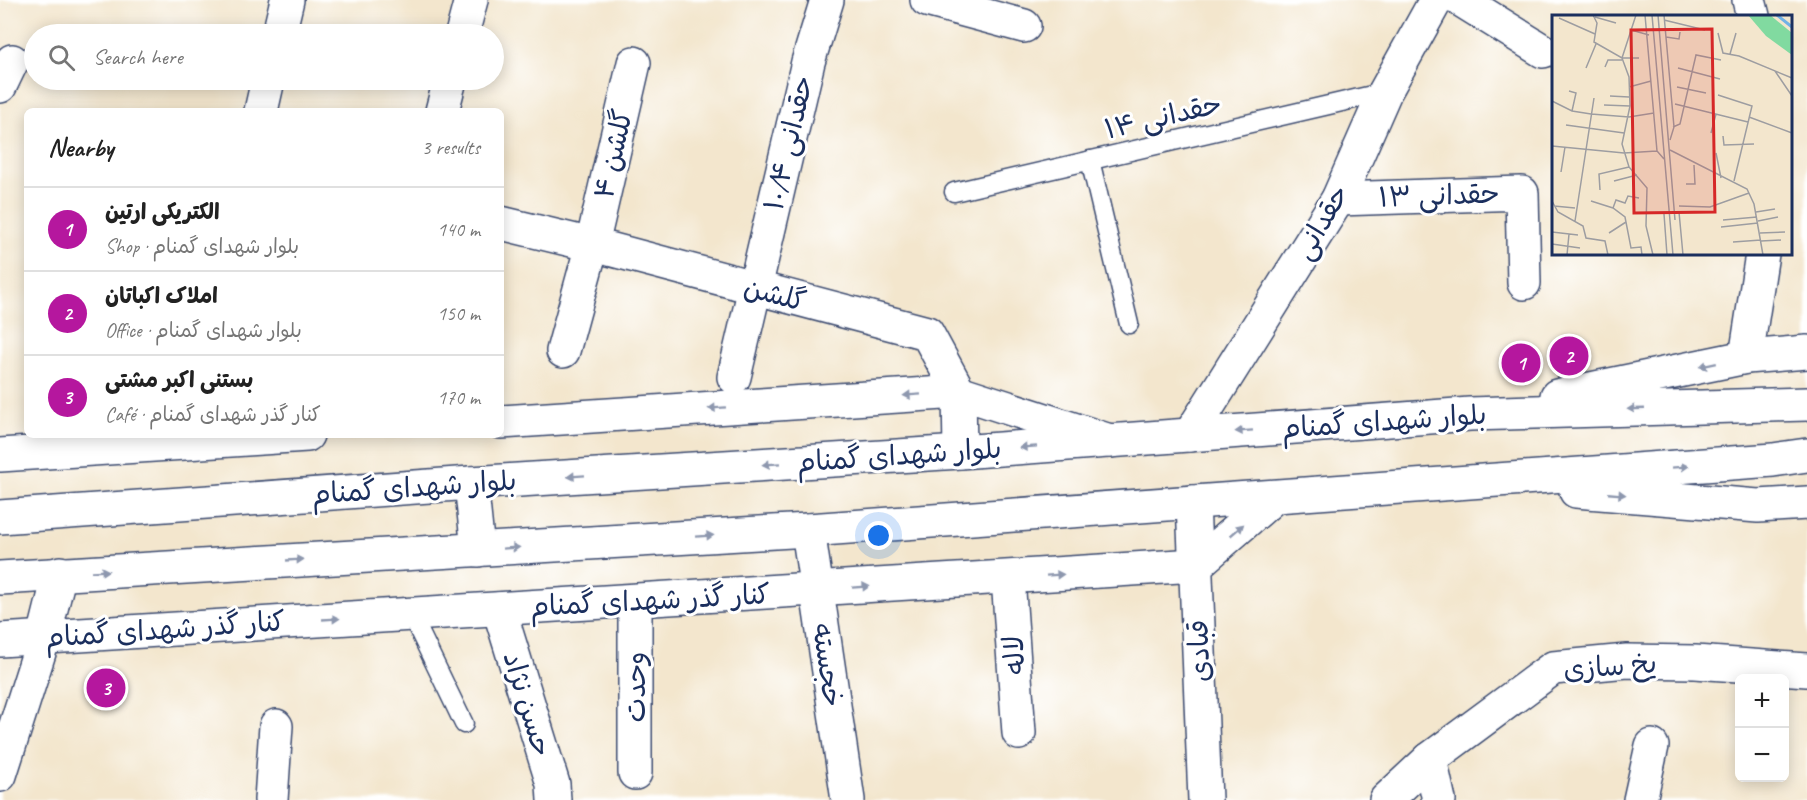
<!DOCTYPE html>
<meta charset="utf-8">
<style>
:root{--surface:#fff;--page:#f2f2f2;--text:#222;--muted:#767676;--line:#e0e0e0;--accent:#b5179e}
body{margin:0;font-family:Caveat,"Playpen Sans Arabic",sans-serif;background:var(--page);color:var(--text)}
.controls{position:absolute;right:18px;bottom:18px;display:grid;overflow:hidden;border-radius:9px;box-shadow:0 3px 15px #0003}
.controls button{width:54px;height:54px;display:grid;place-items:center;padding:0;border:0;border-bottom:2px solid var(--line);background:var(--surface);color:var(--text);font:30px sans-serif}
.you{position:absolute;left:879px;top:536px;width:21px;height:21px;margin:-15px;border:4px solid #fff;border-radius:50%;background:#1a73e8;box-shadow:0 0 0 9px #1a73e833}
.badge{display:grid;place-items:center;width:39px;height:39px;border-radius:50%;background:var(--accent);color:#fff;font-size:20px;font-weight:700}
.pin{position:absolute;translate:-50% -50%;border:3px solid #fff;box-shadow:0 2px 6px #0006}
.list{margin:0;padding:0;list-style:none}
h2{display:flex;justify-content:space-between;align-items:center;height:78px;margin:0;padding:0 24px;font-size:26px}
h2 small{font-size:20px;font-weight:400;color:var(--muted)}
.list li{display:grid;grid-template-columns:39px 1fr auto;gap:18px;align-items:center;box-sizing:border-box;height:84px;padding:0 24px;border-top:2px solid var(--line)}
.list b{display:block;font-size:22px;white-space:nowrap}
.list p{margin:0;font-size:20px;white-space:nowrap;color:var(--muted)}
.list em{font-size:20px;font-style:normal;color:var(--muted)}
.icon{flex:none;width:33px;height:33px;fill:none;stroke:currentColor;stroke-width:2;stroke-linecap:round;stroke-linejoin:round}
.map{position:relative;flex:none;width:1807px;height:800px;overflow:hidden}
.search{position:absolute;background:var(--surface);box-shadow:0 3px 15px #0003;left:24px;top:24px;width:480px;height:66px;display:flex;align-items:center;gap:15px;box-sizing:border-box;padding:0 21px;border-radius:33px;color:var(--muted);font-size:22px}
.panel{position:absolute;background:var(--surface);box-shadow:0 3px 15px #0003;left:24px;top:108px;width:480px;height:330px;border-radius:9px}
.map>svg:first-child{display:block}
</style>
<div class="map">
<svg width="1807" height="800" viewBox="0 0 1807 800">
<rect width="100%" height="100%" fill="#fff"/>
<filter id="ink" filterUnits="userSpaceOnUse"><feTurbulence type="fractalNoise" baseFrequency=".0167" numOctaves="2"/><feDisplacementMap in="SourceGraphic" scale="12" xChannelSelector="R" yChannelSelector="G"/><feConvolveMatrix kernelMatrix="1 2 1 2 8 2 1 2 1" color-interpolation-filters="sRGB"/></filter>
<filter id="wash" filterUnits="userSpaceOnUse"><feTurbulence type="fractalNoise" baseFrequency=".008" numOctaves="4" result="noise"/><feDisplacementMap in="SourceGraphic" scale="24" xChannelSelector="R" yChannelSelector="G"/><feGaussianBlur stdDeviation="1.35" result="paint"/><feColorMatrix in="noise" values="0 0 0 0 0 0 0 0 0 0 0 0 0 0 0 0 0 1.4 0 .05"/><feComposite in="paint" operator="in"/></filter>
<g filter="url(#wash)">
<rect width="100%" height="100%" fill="#f3e6cd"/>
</g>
<g filter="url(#ink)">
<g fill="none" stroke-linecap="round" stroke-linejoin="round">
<g stroke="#3b4a6f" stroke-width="21">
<g id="service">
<path d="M1090,160L1129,324"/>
<path d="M954,192L1385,92"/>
<path d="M411,614L464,724"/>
</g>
</g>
<g stroke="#3b4a6f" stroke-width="36">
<g id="minor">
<path d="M927,0L1024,26"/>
<path d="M1461,0L1543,51"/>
<path d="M1749,0L1753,16"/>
<path d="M279,34L287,0"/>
<path d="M462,34L471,0"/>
<path d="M0,86L12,61"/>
<path d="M261,111L268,80"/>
<path d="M442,111L450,80"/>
<path d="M1338,199L1522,193L1524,283"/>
<path d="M501,223L613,250L927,333L959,392L960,452"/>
<path d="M563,351L592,245L634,63"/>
<path d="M1746,357L1762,254"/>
<path d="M734,377L808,62L827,0"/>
<path d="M1190,435L1338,199L1385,92L1436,0"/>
<path d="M1193,502L1205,800"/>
<path d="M1008,578L1019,733"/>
<path d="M499,609L553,784L554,800"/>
<path d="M1430,759L1439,800"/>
<path d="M635,773V601"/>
<path d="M0,775L44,637L60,573"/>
<path d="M271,800L276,726"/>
<path d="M1386,800L1430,759L1553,668L1627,661L1695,662L1807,670"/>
<path d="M1640,800L1652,746"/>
</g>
</g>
<g stroke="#3b4a6f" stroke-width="36">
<g id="tertiary">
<path d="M501,422L959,392L1110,441"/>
<path d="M0,455L307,435"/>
<path d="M808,530L848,800"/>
<path d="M0,640L1196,565L1274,497"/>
</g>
</g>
<g stroke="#3b4a6f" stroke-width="36">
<g id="trunk">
<path d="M1557,396L1746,357L1807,352"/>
<path d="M471,483L478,550"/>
<path d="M1576,491L1758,506L1807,503"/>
<path d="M0,517L471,483L960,452L1470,414L1807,404"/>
<path d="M0,578L808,530L1773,460L1807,455"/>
</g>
</g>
<use href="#service" stroke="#fff" stroke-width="18"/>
<use href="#minor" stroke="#fff" stroke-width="33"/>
<use href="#tertiary" stroke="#fff" stroke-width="33"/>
<use href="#trunk" stroke="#fff" stroke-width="33"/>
</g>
<defs><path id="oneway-solid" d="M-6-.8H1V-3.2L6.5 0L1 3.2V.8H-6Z" transform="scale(1.5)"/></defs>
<g fill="#8d97ae">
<use href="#oneway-solid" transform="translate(1708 365) rotate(168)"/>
<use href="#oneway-solid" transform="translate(912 395) rotate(176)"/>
<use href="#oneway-solid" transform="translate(717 408) rotate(176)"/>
<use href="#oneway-solid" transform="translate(1636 409) rotate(178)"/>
<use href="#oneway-solid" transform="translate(1244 431) rotate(176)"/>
<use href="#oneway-solid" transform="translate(1028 447) rotate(176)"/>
<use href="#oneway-solid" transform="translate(771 464) rotate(176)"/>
<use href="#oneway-solid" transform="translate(1680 467) rotate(-4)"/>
<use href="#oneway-solid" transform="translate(576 476) rotate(176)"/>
<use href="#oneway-solid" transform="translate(1617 494) rotate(5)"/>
<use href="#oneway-solid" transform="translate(1237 530) rotate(-41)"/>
<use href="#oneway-solid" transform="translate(705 536) rotate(-4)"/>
<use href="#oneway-solid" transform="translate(511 548) rotate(-4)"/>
<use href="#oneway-solid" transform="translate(295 560) rotate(-3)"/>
<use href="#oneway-solid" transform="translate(100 571) rotate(-3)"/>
<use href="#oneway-solid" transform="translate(1055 575) rotate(-4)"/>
<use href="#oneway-solid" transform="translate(861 587) rotate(-4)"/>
<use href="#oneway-solid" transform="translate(331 619) rotate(-3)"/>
</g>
</g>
<g text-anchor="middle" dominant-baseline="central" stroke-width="6" stroke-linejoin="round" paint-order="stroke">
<g font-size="28" fill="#1b2f5e" stroke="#fff">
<text transform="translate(1163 116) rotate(-13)">حقدانی ۱۴</text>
<text transform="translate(788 143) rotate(-77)">حقدانی ۱۰/۴</text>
<text transform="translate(613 154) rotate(-77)">گلشن ۴</text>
<text transform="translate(1439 195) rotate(-2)">حقدانی ۱۳</text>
<text transform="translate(1321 222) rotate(-60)">حقدانی</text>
<text transform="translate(775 294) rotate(15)">گلشن</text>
<text transform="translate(1384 421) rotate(-4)">بلوار شهدای گمنام</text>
<text transform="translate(899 455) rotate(-4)">بلوار شهدای گمنام</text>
<text transform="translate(414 487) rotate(-4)">بلوار شهدای گمنام</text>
<text transform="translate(650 600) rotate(-3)">کنار گذر شهدای گمنام</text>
<text transform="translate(165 629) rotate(-4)">کنار گذر شهدای گمنام</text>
<text transform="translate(1199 651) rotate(-92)">قبادی</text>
<text transform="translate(1014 655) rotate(-94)">لاله</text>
<text transform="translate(828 665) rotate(82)">خجسته</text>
<text transform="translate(1610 666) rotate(-4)">یخ سازی</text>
<text transform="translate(635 687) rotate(-90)">وحدت</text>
<text transform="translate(528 704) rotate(73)">حسن نژاد</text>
</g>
</g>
<g transform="translate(1552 15)">
<rect width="240" height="240" fill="#f3e6cd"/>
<path d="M196,0H218L240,18V40L214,21Z" fill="#81daa0"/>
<path fill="none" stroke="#72b2e6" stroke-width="3" d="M225,0L240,12"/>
<path fill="none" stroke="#9d9da1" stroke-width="1.5" d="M41,0L45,8L42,27L70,43H87M84,0L70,43L77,62L78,91L70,129L77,152L95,173L94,211L101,240M93,0L105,136L112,144M100,0L121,240M106,0L123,205M112,0L122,112L118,125M43,2L64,8M7,3L43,19M112,5L153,15M79,15L97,20M166,18L171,38L187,41L240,63M114,22L127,24L128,17M178,39L184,18M53,52L56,45H70M34,53L44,29M126,53L168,64M223,56L240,81M77,72L99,66M125,72L154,78M17,76L24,78L20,96M166,80L200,91L182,166M58,81L77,82M0,86L20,96L39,99L77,102L102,98M123,89L196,107M52,90L78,91M197,102L240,118M14,110L72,118M121,112L128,109L144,40L169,45M159,118L164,99M171,121L172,130L202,129M0,131L72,138L105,136M118,135L195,174L202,189L211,240M164,138L169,163M9,157L13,132M62,166L85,160M134,169H143L142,150M48,175L47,159L77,152M0,186L6,197L31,211L34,223L53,226L56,240M39,186L61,193L73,202L79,233L89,232L90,240M2,191L23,193M127,191L158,192L197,178M61,193L64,185L73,188L76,181L87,183M127,197L131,240M204,197L223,194M112,199L115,240M171,205L205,202M23,206L42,83M206,206L226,202M169,212L206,208M0,217L26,220M57,218L74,207M208,218L233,217M209,226L229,225M181,227L209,225M0,229L28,233M15,240L17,219"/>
<path fill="#d62828" fill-opacity="0.15" stroke="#d62828" stroke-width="3" d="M160,14L163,197L82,198L79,15Z"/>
<rect width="240" height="240" fill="none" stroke="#1b2f5e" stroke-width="3"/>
</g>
</svg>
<div class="controls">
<button>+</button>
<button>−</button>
</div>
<div class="you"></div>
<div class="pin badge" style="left:1521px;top:363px">1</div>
<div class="pin badge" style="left:1569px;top:356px">2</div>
<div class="pin badge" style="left:106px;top:688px">3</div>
<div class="search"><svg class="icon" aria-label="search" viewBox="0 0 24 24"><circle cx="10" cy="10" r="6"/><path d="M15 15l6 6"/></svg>Search here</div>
<section class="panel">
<h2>Nearby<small>3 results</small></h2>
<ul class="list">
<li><span class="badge">1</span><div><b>الکتریکی ارتین</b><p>Shop · بلوار شهدای گمنام</p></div><em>140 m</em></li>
<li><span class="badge">2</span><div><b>املاک اکباتان</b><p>Office · بلوار شهدای گمنام</p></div><em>150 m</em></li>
<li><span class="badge">3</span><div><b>بستنی اکبر مشتی</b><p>Café · کنار گذر شهدای گمنام</p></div><em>170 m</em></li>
</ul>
</section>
</div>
